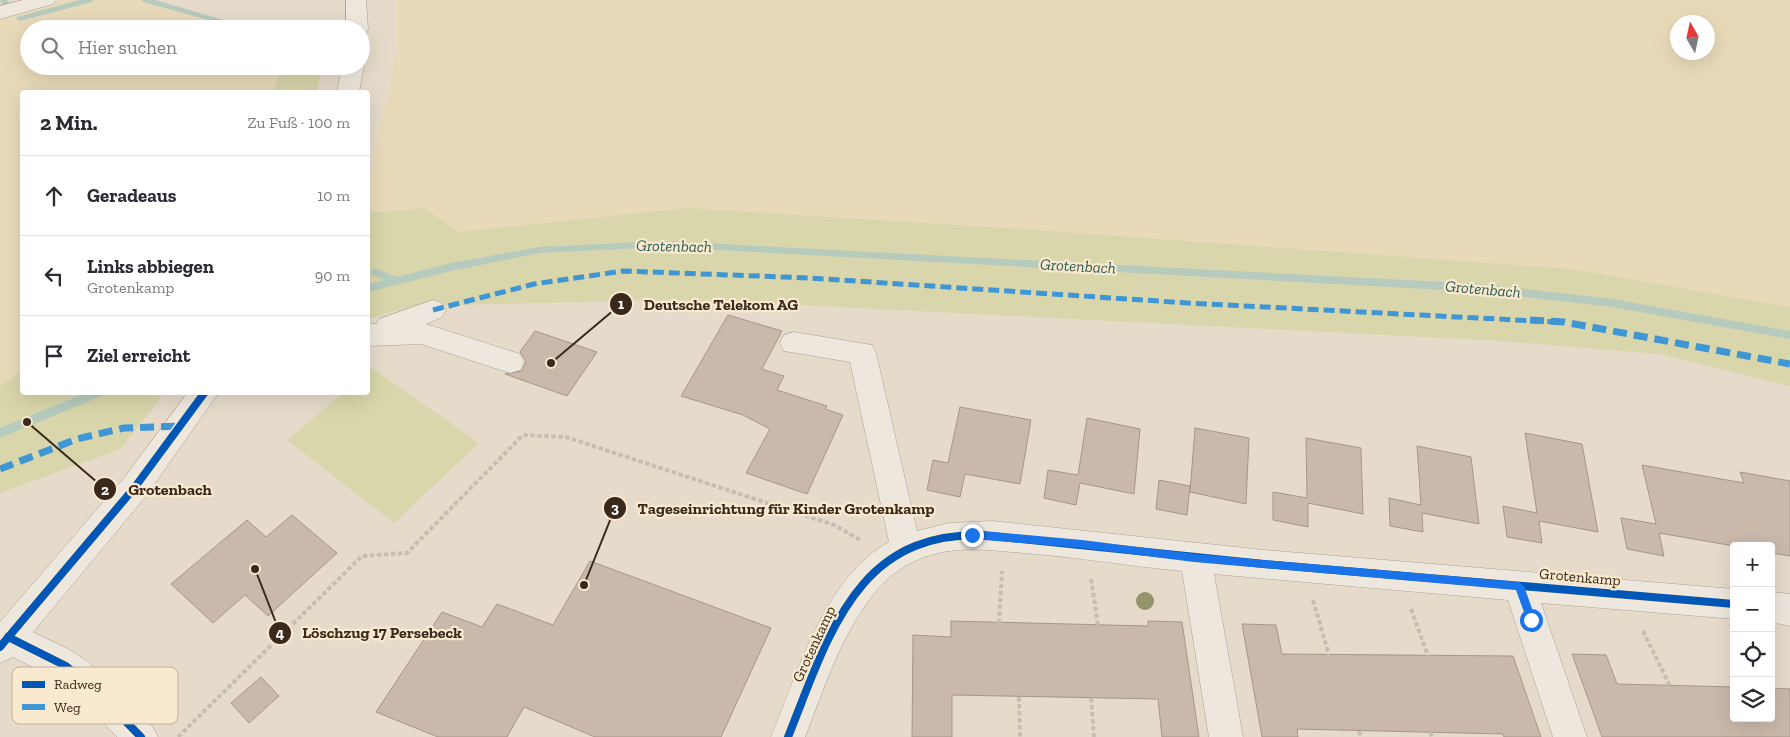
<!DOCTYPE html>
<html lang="de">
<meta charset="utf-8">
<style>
:root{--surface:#fff;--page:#f7f7f7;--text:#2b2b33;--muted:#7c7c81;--line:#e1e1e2}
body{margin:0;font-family:"Zilla Slab",serif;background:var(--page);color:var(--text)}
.controls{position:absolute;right:15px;bottom:15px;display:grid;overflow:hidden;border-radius:5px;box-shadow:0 5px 20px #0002}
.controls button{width:45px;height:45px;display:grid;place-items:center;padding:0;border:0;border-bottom:1px solid var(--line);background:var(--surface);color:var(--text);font:25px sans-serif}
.compass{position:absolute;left:1670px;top:15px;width:45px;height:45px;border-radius:50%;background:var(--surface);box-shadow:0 5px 20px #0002;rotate:351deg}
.stop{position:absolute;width:15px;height:15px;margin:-11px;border:4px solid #1a73e8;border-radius:50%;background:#fff}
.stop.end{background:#1a73e8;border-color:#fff;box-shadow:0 1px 5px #0008}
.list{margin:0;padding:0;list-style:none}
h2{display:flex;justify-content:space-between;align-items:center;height:65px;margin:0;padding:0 20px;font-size:21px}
h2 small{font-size:16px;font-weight:400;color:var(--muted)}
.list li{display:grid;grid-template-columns:32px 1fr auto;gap:15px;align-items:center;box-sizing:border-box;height:80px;padding:0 20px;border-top:1px solid var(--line)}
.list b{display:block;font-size:19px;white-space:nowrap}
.list p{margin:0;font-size:16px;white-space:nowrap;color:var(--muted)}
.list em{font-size:16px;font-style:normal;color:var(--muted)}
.icon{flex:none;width:28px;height:28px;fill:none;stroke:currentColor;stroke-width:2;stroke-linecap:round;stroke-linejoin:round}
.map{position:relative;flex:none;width:1790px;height:737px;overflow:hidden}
.search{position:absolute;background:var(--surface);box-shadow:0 5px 20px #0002;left:20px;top:20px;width:350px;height:55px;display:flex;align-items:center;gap:12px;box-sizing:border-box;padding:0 18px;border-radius:28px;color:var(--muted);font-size:19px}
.panel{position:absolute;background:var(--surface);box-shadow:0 5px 20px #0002;left:20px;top:90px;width:350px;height:305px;border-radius:5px}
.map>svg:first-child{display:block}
</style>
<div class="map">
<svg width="1790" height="737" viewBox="0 0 1790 737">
<rect width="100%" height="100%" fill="#e6dbca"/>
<g fill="#e8dab9" fill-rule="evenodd">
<path d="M62,0H142L240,29H29V66H280L274,92H22V372L0,386V17Z"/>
<path d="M398,0H1790V307L1571,269L1024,229L688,208L458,232L425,208L368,213V185L397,51ZM1678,22H1708V52H1678Z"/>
</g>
<g fill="#d9d6ab">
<path d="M280,66H322L317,92H274Z"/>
<path d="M425,208L458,232L688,208L1024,229L1571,269L1790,307V386L1659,354L1502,341L742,302L674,300L414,306L368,319V213Z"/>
<path d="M372,368L479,443L394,523L287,440L343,393L368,392V372Z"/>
<path d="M22,372V392L164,393L121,449L0,493V386Z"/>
</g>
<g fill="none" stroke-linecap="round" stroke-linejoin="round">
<g fill="#b6cabd" fill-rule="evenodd">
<path d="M0,0H7L10,4L6,6H3Z"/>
<path d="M80,0H93L92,2L20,21L16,19L17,17Z"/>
<path d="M142,0H155L255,29H241L143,2Z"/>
<path d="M664,241L1481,284L1612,299L1790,331V339L1612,307L1481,292L664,247L539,253L451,271L368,292V284L385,280L372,275L370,272L375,268L397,277L451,263L539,247Z"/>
<path d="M88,392H105L104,395L0,438V428Z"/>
</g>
</g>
<g fill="#cab8aa" stroke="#a69689">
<path d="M728,315L782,331L762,369L784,376L777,390L827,406L825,409L843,415L807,494L746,473L770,429L743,415L681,396Z"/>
<path d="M535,331L597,352L567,396L505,374L522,371L526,361L520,352Z"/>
<path d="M960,407L1031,420L1020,484L965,474L960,497L927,490L933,460L948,463Z"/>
<path d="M1087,418L1140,429L1134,494L1080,483L1076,505L1044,498L1048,470L1078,475Z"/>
<path d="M1195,428L1249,438L1246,504L1190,492Z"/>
<path d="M1525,433L1582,444L1598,532L1539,521L1542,543L1507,537L1503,506L1537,513Z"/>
<path d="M1306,438L1361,448L1363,514L1308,503V527L1273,520V492L1307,498Z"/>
<path d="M1417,446L1471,457L1479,524L1422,513L1423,532L1390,526L1389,498L1421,505Z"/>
<path d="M1642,465L1744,483L1740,472L1790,481V556L1771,553V546H1734L1659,533L1664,556L1627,549L1621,518L1656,524Z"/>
<path d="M1159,480L1190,486L1187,515L1156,509Z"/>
<path d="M292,515L337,553L268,616L245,595L213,623L171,584L247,520L266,537Z"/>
<path d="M590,561L771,628L721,737H595L524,707L507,737H438L376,712L442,612L482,627L497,604L553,625Z"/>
<path d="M951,621L1148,626V621L1182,622L1199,737H1162L1158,699L952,695V737H912L913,635L951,637Z"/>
<path d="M1242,624L1276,625L1282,654L1513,656L1541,737H1504L1503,734L1297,729L1298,737H1262Z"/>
<path d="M1572,654L1606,655L1617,684L1734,687V718H1771V688L1790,689V737H1602Z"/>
<path d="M261,677L279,696L249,723L231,703Z"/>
</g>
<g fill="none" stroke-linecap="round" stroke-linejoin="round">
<g stroke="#aba094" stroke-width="1">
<g id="minor">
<path d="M23,0H56L53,4L0,19V6Z"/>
<path d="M346,0H366L368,29L364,34L361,35V29H346Z"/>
<path d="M361,62L364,66L359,92H337L342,66H361Z"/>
<path d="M433,300L442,303L446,310L442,317L426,324L520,354L524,362L520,370L510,373L421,344L368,346V324H376L379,319Z"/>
<path d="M794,332L872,345L876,353L917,531L949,523L992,521L1264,550L1734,589V619L1541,603L1587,737H1553L1508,600L1214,574L1243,737H1209L1182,571C1129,566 1076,557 1023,553C989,550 955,545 922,558C900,566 880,583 867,603C838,643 823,692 805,737H771C798,672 824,578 889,542L850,362L784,351L780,343L784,335Z"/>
<path d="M188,392H219L146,496L33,632C48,640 65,646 78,655C101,670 148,713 158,737H117L80,699L54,678L13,657L0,663V622L124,478Z"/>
<path d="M1771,592L1790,594V626L1771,622Z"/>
</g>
</g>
<g stroke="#c6beb4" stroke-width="4" stroke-dasharray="4.5 2.5" stroke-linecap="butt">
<path d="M1091,579L1098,625"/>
<path d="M1313,600L1329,655"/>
<path d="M1411,609L1428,656"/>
<path d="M999,623L1002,571"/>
<path d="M1643,631L1670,686"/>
<path d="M1019,697L1020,737"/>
<path d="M1091,698L1094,737"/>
<path d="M1359,731L1361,737"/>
<path d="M1430,732L1432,737"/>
<path d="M178,737L362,556L407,553L523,435L566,437L834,525L860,540"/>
</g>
<use href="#minor" fill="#ede7dd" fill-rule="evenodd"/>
<path stroke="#3e96d4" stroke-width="5" stroke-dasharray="11 5" stroke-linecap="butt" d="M433,310L534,284L623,271L810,278L1188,303L1555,322"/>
<g stroke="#3e96d4" stroke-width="7" stroke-dasharray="14 7" stroke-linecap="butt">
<path d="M1530,320L1564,322L1790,364"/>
<path d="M0,469L77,439L124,428L180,426"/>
</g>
<g stroke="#f9e9cf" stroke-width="11">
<g id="cycleway">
<path d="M8,637L66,666L92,687L141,737"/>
<path d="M0,647L135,487L205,392"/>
<path d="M788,737C829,635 857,526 992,536L1264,564L1734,604"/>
</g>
</g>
<use href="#cycleway" stroke="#0057b8" stroke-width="8"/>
</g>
<circle fill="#93946c" cx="1145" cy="601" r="9"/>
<path fill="#1a73e8" d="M972,530L1082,540L1194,554L1519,582L1524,586L1536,620L1534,623H1528L1516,590L1194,562L1082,548L972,539L968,535Z"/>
<g text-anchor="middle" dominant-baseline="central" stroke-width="4.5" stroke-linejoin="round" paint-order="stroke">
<g font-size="15" fill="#3a281b" stroke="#f9e9cf">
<text transform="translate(1580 577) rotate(5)">Grotenkamp</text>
<text transform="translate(814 644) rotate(-65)">Grotenkamp</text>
</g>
<g font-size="16" font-style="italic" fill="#295c54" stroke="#f9e9cf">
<text transform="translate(674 246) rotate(1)">Grotenbach</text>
<text transform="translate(1078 266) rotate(3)">Grotenbach</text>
<text transform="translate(1483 289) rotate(5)">Grotenbach</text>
</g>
</g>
<rect x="12" y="667" width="166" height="57" rx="8" fill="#f9e9cf" stroke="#c0af99" stroke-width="1"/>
<rect x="22" y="681" width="23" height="7" fill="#0057b8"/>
<rect x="22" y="704" width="23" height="6" fill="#3e96d4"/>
<g font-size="14" fill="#3a281b">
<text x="54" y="689">Radweg</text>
<text x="54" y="712">Weg</text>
</g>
<path fill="none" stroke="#3a281b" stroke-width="2" d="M551 363L621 304M27 422L105 489M584 585L615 508M255 569L280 633"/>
<g fill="#3a281b" stroke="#f9e9cf" stroke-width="2">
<circle cx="551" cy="363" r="5"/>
<circle cx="27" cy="422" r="5"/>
<circle cx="584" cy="585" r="5"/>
<circle cx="255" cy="569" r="5"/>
<circle cx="621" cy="304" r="12"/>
<circle cx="105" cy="489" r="12"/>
<circle cx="615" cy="508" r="12"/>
<circle cx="280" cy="633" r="12"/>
</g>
<g font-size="15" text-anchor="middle" font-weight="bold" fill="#fff">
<text x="621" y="309">1</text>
<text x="105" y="495">2</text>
<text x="615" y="513">3</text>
<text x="280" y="638">4</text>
</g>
<g font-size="16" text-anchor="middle" font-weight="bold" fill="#3a281b" stroke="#f9e9cf" stroke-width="4.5" stroke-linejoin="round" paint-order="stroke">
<text x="721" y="310">Deutsche Telekom AG</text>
<text x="170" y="495">Grotenbach</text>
<text x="786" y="514">Tageseinrichtung für Kinder Grotenkamp</text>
<text x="382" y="638">Löschzug 17 Persebeck</text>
</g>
</svg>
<div class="controls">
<button>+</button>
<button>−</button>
<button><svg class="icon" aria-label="locate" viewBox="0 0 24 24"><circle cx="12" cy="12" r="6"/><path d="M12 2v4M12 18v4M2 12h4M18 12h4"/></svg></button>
<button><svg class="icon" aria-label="layers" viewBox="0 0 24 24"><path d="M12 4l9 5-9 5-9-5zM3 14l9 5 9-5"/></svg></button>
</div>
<svg class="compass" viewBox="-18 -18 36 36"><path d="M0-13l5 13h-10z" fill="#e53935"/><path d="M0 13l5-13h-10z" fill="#7c7c81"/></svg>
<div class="stop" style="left:1531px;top:620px"></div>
<div class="stop end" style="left:972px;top:535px"></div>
<div class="search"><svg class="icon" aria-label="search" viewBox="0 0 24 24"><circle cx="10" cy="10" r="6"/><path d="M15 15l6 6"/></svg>Hier suchen</div>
<section class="panel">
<h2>2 Min.<small>Zu Fuß · 100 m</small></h2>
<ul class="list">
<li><svg class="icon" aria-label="ahead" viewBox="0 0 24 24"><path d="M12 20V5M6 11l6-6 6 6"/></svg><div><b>Geradeaus</b></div><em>10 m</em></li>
<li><svg class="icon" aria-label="left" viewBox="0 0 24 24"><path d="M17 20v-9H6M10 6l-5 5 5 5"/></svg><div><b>Links abbiegen</b><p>Grotenkamp</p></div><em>90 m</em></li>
<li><svg class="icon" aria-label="arrive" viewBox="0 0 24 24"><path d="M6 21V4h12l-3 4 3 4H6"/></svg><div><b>Ziel erreicht</b></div></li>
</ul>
</section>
</div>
